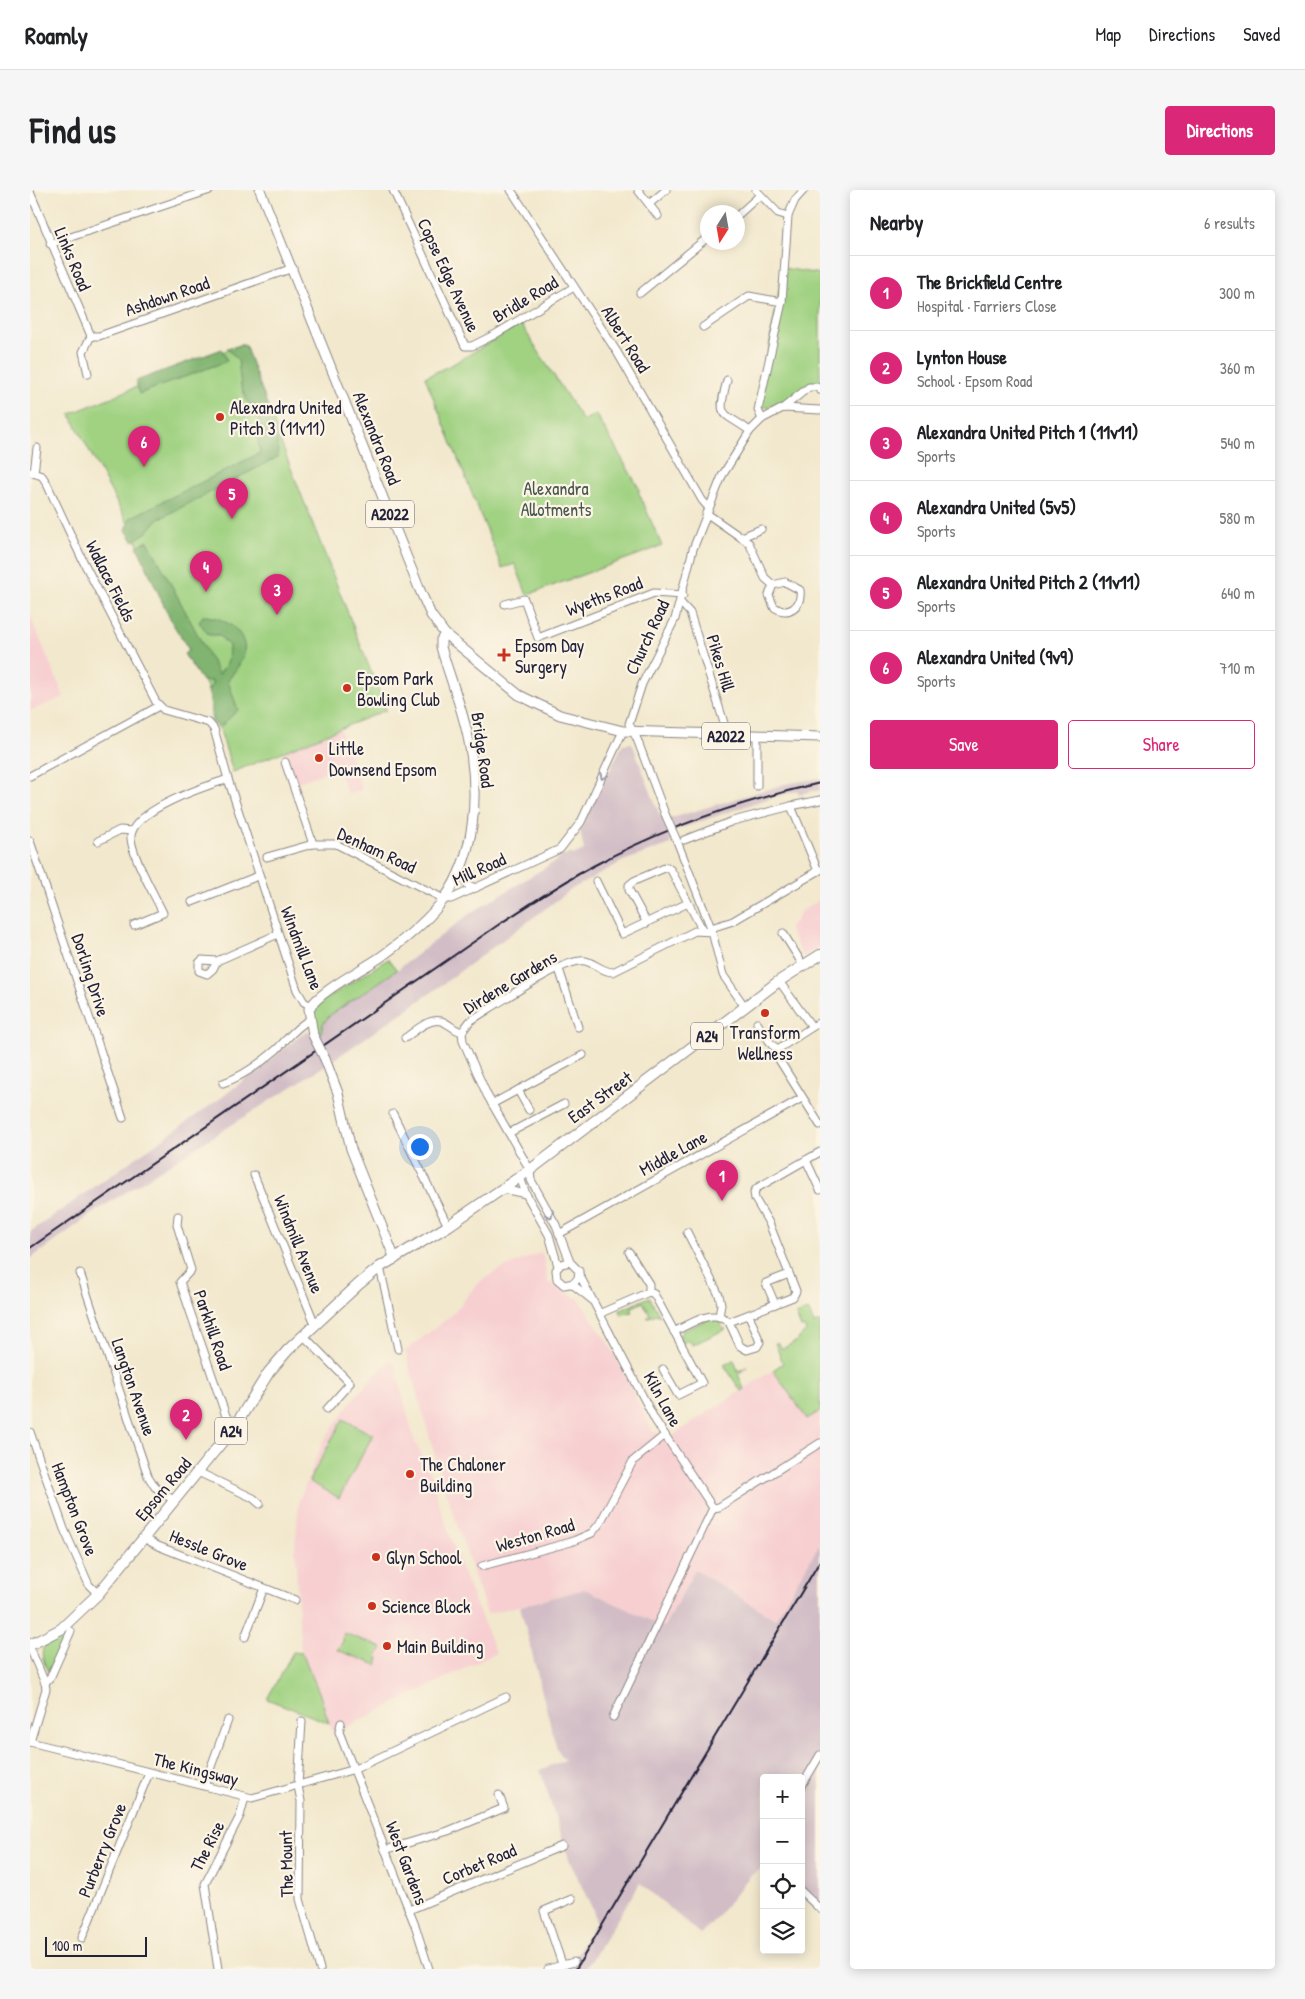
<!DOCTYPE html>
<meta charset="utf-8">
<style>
:root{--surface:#fff;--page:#f6f6f6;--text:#202124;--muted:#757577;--line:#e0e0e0;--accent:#db2777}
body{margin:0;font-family:"Patrick Hand",sans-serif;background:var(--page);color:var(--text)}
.controls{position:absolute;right:15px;bottom:15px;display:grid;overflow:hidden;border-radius:5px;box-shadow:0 2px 12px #0003}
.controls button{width:45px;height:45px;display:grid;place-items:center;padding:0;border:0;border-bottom:1px solid var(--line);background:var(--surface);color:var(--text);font:25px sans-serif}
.compass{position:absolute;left:670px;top:15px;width:45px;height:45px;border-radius:50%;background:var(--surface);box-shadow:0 2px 12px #0003;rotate:191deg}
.scale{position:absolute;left:15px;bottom:12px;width:102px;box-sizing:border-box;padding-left:5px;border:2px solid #22223b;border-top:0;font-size:14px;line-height:18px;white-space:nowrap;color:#22223b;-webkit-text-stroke:4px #fcf5e5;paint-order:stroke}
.you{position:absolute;left:389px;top:956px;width:18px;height:18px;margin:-12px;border:4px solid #fff;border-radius:50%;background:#1a73e8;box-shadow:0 0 0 8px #1a73e833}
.badge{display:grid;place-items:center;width:32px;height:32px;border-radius:50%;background:var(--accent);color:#fff;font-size:16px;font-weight:700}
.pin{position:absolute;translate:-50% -41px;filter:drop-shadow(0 1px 2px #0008)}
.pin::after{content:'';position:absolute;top:26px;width:18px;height:15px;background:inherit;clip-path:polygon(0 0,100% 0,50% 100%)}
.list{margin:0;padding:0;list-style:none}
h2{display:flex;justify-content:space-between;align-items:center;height:65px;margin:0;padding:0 20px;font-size:21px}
h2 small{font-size:16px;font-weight:400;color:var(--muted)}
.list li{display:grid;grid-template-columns:32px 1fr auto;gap:15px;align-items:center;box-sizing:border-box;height:75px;padding:0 20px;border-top:1px solid var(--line)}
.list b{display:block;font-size:19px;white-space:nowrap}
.list p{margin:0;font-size:16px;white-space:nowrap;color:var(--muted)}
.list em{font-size:16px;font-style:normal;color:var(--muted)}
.actions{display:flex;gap:10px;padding:15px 20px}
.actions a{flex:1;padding:11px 0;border:1px solid var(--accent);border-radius:5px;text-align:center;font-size:18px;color:var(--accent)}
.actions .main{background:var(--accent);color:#fff}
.icon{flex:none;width:28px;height:28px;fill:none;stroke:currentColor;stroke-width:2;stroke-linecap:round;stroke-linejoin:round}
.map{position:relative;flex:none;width:790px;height:1779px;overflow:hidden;border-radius:5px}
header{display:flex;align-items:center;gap:30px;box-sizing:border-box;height:70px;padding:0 25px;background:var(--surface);border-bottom:1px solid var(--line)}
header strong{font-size:24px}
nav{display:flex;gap:28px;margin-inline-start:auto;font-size:18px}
.intro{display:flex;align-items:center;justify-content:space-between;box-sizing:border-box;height:120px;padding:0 30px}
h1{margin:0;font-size:35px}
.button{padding:12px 22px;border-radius:5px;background:var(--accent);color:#fff;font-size:18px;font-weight:700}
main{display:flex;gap:30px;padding:0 30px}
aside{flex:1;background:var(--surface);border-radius:5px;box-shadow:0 2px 12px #0003}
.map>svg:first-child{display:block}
</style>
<header>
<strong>Roamly</strong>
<nav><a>Map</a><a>Directions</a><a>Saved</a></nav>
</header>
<div class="intro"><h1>Find us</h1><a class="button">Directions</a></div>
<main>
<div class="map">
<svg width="790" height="1779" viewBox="0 0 790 1779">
<rect width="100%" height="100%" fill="#fcf5e5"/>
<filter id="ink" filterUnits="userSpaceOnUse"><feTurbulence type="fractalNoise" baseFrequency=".02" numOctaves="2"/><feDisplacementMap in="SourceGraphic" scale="10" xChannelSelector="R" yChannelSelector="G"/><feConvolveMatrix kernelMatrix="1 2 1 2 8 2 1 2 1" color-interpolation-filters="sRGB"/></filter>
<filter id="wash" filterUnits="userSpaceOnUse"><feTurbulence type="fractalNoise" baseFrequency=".0096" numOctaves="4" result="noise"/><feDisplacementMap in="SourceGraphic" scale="20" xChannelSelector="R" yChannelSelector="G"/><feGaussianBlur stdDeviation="1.12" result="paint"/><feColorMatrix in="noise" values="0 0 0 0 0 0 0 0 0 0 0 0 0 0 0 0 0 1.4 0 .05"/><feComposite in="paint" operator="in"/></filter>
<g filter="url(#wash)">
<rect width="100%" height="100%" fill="#f2e8cd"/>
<g fill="#f7cfd1">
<path d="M0,425L34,507L0,521Z"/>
<path d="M310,539L332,600L317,603L307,578L266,593L255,561Z"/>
<path d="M790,710V756L773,767L758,737L765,732L771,721Z"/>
<path d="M512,1062L518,1092L549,1109L580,1156L623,1242L643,1245L743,1180L777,1228L790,1221V1353L745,1429L665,1381L634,1437L555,1399L457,1424L412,1290L375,1161L422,1125L447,1094L466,1081Z"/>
<path d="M359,1171L364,1172L385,1253L403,1287L408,1311L431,1378L466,1463L303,1544L289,1502L272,1466L270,1452L265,1356L269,1311L293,1251L324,1208Z"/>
</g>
<g fill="#d2bdc6">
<path d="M602,553L630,626L642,628L755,594L790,588V600L769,604L768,601L733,610L646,640L640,651L641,654L593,671L542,699L402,802L299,873L66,1021L0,1069V1042L191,908L275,842L291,843L293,834L299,826L367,780L439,724L539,663L543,665L554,660L550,640L593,554Z"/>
<path d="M790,1353V1721L771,1704V1588H734V1676L720,1686L679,1736L670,1744L610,1693L556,1779H538L566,1732L563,1720L540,1672L510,1580L535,1570L527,1559L522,1541L490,1416L555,1399L634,1437L665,1380L745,1429Z"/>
</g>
<g fill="#a0d282" stroke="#617a5e">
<path d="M753,78L790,84V201L783,192L750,215L735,217L727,224Z"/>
<path d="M491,134L553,231L566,224L610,300L608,301L632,356L497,405L485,374L472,378L395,187L423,174Z"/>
<path d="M212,154C260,276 309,400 356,520L203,582L176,495L97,332L40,224Z"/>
<path d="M358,769L367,780L299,826L293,834L291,843L288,844L283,820L287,815Z"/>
<path d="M619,1107L630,1126L626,1124L617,1128L620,1125L613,1112L601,1118L603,1122L591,1124L589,1121Z"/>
<path d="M778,1120L784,1134L790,1132V1221L777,1229L743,1180L753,1173L745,1153H749L752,1159L765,1152L776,1141L774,1137L771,1138L766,1125Z"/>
<path d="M679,1129L691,1130L692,1138L696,1139L662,1155L660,1150L652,1153L649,1147L652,1141Z"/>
<path d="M704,1170L708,1181L717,1177L708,1184L714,1199L711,1201L694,1175Z"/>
<path d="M313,1229L343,1245L309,1308L279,1291Z"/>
<path d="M314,1443L353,1458L346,1467L349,1468L347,1475L307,1460L314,1450L312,1449Z"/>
<path d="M28,1448H34L18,1482C14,1472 10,1466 14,1456Z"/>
<path d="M263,1462L272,1463L289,1502L299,1533L237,1509Z"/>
</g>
<g fill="#80b470" stroke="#516b56">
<path d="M215,155L247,240L248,267L127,330L117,342L103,351L96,340L100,328L230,263L226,238L230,233L226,216L218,213L211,196L208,170L197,158Z"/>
<path d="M192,159L197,171L109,204L106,191Z"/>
<path d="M118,351L189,485L198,471L199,456L189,445H179L169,432L173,426C192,426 218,441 214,463C212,473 203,483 198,491L208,520L189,538L182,532L179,498L182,495V491H172L154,464L159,460L141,431L107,356Z"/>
</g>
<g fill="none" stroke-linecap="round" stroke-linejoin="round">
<path stroke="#67aadc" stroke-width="2" d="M789,1779L790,1777"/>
</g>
</g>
<g filter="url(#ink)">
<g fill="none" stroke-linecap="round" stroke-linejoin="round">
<g stroke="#8a8584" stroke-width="9">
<g id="minor">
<path d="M363,0L435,156H442L464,145L544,97"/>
<path d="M481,0L587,162L672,310L678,317"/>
<path d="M608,0L628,26"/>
<path d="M726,0L748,23L758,26"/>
<path d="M0,2L61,146"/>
<path d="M619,14L636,0"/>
<path d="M708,25L730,5"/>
<path d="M20,54L180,0"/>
<path d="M610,103L678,47"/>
<path d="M673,137L719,106L752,112"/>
<path d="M61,146H69L263,78"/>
<path d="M58,184L53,162L61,146"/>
<path d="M697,190C687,229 691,220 720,241"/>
<path d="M753,218L779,197H787L790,200"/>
<path d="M732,229L728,220L752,112L758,26L765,10L774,0"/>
<path d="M0,282L12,286L16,292L53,371L126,512L134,520L179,533L184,539L198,589L267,800L274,812L281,816"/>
<path d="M4,283L7,258"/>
<path d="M676,323L719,353L735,388L743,395L755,392L770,400C772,416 759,427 744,417L739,405L743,395"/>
<path d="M712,347L731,339"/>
<path d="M650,412L660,423L698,546"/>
<path d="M475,414L494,409L508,448L624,403L653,405"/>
<path d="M727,546V596"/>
<path d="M255,572L283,654"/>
<path d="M0,586L129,516"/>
<path d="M635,624L607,549L599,534L612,494L645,429L663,359L692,286L720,241L732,229L753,218L790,220"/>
<path d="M654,650L703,631L761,616"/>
<path d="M0,651L93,928"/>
<path d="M68,651L90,640L101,641"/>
<path d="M647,651L681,738L693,785L715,817"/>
<path d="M237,667L283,654H306L414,709H421L530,659L551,632L593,541"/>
<path d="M788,681L761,616L790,610"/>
<path d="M429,682L438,695L446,698"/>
<path d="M566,691L592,744L658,713"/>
<path d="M162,712L228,686"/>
<path d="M617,733L599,700V695L604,691L637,677L641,680L673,741"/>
<path d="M104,735L133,723C124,704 103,668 101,649C98,621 176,596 198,589"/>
<path d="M681,738L703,731L790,680"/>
<path d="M753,743L773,775"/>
<path d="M187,771L172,770L169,773V781L177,784L183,779L187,771L248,744"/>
<path d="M529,779L548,837"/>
<path d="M749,791L782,837"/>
<path d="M727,833L742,855L748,859V868L790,935"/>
<path d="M375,848C384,842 398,828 411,831C419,833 423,840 432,842"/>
<path d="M748,859L790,832"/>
<path d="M193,893C212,887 232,872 247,859C258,848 266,837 279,830"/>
<path d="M488,900L499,920"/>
<path d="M462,914L553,865"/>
<path d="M363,924L418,1036"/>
<path d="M479,943L534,914"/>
<path d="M776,970L790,1000"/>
<path d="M224,985L285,1134"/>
<path d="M490,987L496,1004L519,1045L528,1076"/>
<path d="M472,999L496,1004"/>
<path d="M148,1026L147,1035L161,1080L150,1092L196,1226L205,1236"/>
<path d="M657,1042L689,1105L691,1114L689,1127"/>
<path d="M529,1044L772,908"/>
<path d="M599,1062L619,1094V1102L624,1104L672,1193L648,1205L633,1179"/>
<path d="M540,1072L531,1074L526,1080L527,1089L534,1095L544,1093L548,1088L549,1081L540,1072L526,1035L501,990L500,980L457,905L433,851L432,842L440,831C463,817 526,773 550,771C562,769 570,782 583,782L665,741L682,742"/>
<path d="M350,1077L368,1159"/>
<path d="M50,1083L118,1286L125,1297L143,1310"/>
<path d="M549,1084L625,1230L683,1318"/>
<path d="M542,1094L561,1109"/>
<path d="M745,1114L736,1093L759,1084"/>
<path d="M571,1123L619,1102"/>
<path d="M719,1125L730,1152L727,1157L717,1160L710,1156L699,1132L763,1107L766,1101L739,1033L725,1009L724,1002L727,998L790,962"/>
<path d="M644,1142C660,1134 683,1117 699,1132"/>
<path d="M273,1145L320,1193L297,1219"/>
<path d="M0,1242L34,1339L59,1395L68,1404"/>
<path d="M168,1282L223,1308L230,1314"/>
<path d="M114,1348L128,1356L265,1410"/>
<path d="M452,1376L541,1352L562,1343L570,1333L603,1271L635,1245"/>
<path d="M215,1447L234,1398"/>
<path d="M0,1458L15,1493L16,1499L0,1552"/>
<path d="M15,1493L21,1486L41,1441"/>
<path d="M583,1527L683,1318L689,1317L790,1253"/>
<path d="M272,1531L268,1596L271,1611L270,1709L290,1779"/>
<path d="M311,1533L309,1542L386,1738L399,1779"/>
<path d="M0,1552L222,1608L325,1579L476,1507"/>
<path d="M174,1596L198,1530"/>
<path d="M771,1597L790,1565"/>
<path d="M355,1660L418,1641L474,1618L469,1605"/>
<path d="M771,1701L790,1719"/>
<path d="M379,1720L532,1656"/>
<path d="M52,1748L119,1583"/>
<path d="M532,1774L514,1721L542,1709"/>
<path d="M188,1779L175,1694L210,1626L215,1607"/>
<path d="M518,1779L544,1772"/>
</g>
</g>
<g stroke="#8a8584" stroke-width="11">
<g id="major">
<path d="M230,0L389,398L401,425L415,444L489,505L530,525L593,541L790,547"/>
<path d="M283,845L279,819C289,801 334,779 352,766C374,750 397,732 414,709C446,665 449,604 439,552C433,519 420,489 411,457V450L415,444"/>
<path d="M295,869L308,903L321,959L365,1069"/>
</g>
</g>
<g stroke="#8a8584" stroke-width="12">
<path id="highway" d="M0,1455L31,1439L68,1404L205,1236L239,1182L258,1160L329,1094L350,1077L418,1036L500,980L749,791L790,765"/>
</g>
<use href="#minor" stroke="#fff" stroke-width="7"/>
<use href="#major" stroke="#fff" stroke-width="9"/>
<use href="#highway" stroke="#fff" stroke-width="10"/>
<g stroke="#22223b" stroke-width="2">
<path d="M0,1058L471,733C502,713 533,692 565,675C636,637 712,611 790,593"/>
<path d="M546,1779L790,1371"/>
</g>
<g stroke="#8a8584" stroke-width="9" stroke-linecap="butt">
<path id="minor-bridge" d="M635,624L647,651"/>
</g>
<g stroke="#8a8584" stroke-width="11" stroke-linecap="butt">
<path id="major-bridge" d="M283,845L295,869"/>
</g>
<use href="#minor-bridge" stroke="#fff" stroke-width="7"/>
<use href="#major-bridge" stroke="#fff" stroke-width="9"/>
</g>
<defs><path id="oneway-chevron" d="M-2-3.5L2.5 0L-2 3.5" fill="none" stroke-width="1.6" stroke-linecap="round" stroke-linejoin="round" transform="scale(1.25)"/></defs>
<g stroke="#9c9ca7">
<use href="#oneway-chevron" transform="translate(573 586) rotate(115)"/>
<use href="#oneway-chevron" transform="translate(520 1025) rotate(62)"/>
</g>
</g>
<g fill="#c8321e" stroke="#fcf5e5" stroke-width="2">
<circle cx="190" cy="227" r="5"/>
<path d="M471.5 457.5h5v5h5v5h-5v5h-5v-5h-5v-5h5z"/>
<circle cx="317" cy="498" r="5"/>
<circle cx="289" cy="568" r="5"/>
<circle cx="735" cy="823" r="5"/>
<circle cx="380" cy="1284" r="5"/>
<circle cx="346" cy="1367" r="5"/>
<circle cx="342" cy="1416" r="5"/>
<circle cx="357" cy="1456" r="5"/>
</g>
<g text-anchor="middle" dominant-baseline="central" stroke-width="4.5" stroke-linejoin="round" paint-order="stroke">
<g fill="#fcf5e5" stroke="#63616e" stroke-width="1">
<rect x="336" y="310.5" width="48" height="27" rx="4"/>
<rect x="672" y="532.5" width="48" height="27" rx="4"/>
<rect x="661" y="832.5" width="32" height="27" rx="4"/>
<rect x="185" y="1227.5" width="32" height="27" rx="4"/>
</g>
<g font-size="16" font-weight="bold" fill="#22223b">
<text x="360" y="324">A2022</text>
<text x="696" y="546">A2022</text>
<text x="677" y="846">A24</text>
<text x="201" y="1241">A24</text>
</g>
<g font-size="18" fill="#22223b" stroke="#fcf5e5">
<text transform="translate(43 69) rotate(67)">Links Road</text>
<text transform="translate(419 85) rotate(65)">Copse Edge Avenue</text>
<text transform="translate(137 106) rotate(-19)">Ashdown Road</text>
<text transform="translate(495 109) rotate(-31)">Bridle Road</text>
<text transform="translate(596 149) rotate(58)">Albert Road</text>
<text transform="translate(347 248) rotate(68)">Alexandra Road</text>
<text transform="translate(81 391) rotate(63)">Wallace Fields</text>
<text transform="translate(574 406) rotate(-21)">Wyeths Road</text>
<text transform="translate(617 447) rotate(-65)">Church Road</text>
<text transform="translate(691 473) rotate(73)">Pikes Hill</text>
<text transform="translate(453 560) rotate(82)">Bridge Road</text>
<text transform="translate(347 660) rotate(25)">Denham Road</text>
<text transform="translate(449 679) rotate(-24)">Mill Road</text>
<text transform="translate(272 758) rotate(69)">Windmill Lane</text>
<text transform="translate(61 785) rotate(72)">Dorling Drive</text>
<text transform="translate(480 792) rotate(-31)">Dirdene Gardens</text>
<text transform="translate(570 907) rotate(-36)">East Street</text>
<text transform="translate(643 963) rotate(-29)">Middle Lane</text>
<text transform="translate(269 1054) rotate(68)">Windmill Avenue</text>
<text transform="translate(183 1140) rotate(71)">Parkhill Road</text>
<text transform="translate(104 1197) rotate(71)">Langton Avenue</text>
<text transform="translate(633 1209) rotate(61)">Kiln Lane</text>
<text transform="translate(133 1299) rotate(-50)">Epsom Road</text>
<text transform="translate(45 1319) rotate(69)">Hampton Grove</text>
<text transform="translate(505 1345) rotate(-16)">Weston Road</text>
<text transform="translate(179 1360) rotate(22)">Hessle Grove</text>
<text transform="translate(166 1579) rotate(14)">The Kingsway</text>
<text transform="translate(177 1656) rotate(-63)">The Rise</text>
<text transform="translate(72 1660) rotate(-68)">Purberry Grove</text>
<text transform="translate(377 1673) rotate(69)">West Gardens</text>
<text transform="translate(256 1674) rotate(-91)">The Mount</text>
<text transform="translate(449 1674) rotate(-23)">Corbet Road</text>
</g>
<g font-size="18" fill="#22223b" stroke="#fcf5e5" text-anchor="start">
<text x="200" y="217">Alexandra United<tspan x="200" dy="21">Pitch 3 (11v11)</tspan></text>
<text x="485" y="455">Epsom Day<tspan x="485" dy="21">Surgery</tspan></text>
<text x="327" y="488">Epsom Park<tspan x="327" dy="21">Bowling Club</tspan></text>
<text x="299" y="558">Little<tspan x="299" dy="21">Downsend Epsom</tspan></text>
<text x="735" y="842" text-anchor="middle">Transform<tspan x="735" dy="21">Wellness</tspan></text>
<text x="390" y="1274">The Chaloner<tspan x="390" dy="21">Building</tspan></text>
<text x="356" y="1367">Glyn School</text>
<text x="352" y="1416">Science Block</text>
<text x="367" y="1456">Main Building</text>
</g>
<g font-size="18" fill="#485750" stroke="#fcf5e5">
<text x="526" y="298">Alexandra<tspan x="526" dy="21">Allotments</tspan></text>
</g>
</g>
</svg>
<div class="controls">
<button>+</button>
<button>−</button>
<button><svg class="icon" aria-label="locate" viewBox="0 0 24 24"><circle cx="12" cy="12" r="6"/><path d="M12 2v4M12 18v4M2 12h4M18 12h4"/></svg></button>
<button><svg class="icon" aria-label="layers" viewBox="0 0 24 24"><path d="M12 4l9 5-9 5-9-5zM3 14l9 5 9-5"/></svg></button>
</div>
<svg class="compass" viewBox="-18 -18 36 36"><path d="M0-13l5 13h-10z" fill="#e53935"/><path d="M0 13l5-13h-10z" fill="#757577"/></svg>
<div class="scale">100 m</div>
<div class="you"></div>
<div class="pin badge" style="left:692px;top:1011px">1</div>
<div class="pin badge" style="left:156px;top:1250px">2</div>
<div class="pin badge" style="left:247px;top:425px">3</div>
<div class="pin badge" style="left:176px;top:402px">4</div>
<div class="pin badge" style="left:202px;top:329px">5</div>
<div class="pin badge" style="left:114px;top:277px">6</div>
</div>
<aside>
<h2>Nearby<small>6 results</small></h2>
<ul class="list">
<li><span class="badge">1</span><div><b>The Brickfield Centre</b><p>Hospital · Farriers Close</p></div><em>300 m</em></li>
<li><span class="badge">2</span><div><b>Lynton House</b><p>School · Epsom Road</p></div><em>360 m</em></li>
<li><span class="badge">3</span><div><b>Alexandra United Pitch 1 (11v11)</b><p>Sports</p></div><em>540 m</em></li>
<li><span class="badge">4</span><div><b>Alexandra United (5v5)</b><p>Sports</p></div><em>580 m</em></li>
<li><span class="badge">5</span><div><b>Alexandra United Pitch 2 (11v11)</b><p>Sports</p></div><em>640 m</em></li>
<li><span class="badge">6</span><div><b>Alexandra United (9v9)</b><p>Sports</p></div><em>710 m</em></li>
</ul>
<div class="actions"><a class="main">Save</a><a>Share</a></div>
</aside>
</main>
